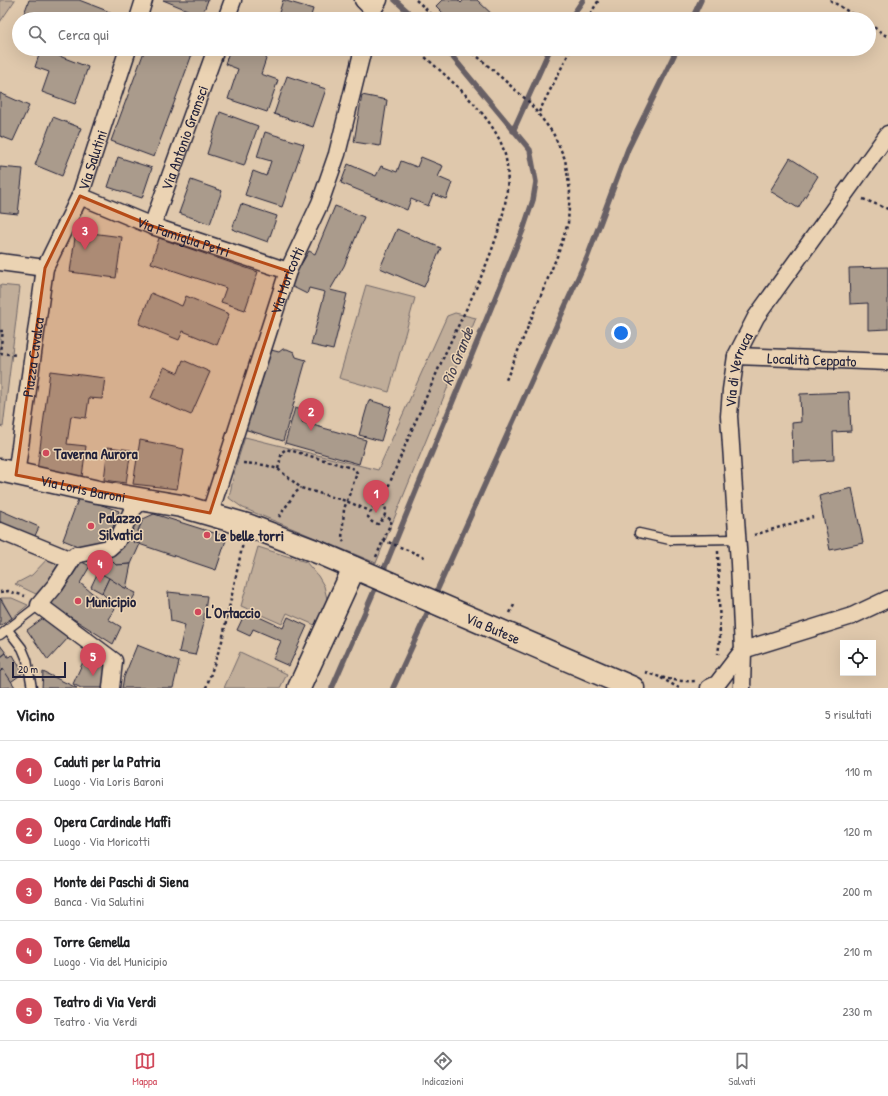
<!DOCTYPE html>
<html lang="it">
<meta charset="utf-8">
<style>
:root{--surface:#fff;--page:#f6f6f6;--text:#202124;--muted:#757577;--line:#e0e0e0;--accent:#d1495b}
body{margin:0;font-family:"Patrick Hand",sans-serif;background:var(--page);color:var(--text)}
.controls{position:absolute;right:12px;bottom:12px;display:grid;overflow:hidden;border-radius:0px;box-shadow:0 4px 16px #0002}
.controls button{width:36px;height:36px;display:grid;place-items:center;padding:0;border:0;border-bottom:1px solid var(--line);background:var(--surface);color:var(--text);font:20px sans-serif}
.scale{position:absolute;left:12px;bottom:10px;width:54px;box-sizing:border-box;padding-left:4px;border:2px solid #22223b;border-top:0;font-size:11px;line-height:14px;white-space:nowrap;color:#22223b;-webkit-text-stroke:3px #ebd3b3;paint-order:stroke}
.you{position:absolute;left:621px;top:333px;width:14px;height:14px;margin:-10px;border:3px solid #fff;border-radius:50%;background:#1a73e8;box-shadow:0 0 0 6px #1a73e833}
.badge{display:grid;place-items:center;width:26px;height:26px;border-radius:50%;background:var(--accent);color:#fff;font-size:13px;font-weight:700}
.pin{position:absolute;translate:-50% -33px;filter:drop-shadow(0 1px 2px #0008)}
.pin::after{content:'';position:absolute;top:21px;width:14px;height:12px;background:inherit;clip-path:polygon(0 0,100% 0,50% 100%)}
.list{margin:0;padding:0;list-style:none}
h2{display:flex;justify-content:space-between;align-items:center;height:52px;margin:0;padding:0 16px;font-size:17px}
h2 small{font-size:13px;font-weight:400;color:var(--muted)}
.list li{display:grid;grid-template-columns:26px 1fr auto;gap:12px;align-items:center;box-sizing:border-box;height:60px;padding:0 16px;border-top:1px solid var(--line)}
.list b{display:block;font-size:15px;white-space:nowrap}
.list p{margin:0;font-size:13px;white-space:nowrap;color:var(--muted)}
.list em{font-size:13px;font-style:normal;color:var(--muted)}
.icon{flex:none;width:22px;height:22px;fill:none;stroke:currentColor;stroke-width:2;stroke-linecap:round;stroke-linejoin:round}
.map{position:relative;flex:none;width:888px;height:688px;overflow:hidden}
.search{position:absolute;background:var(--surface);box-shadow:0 4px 16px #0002;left:12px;right:12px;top:12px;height:44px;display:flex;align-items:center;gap:10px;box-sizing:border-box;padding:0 14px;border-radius:22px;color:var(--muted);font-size:15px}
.sheet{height:352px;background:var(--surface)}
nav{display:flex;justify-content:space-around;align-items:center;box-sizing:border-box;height:56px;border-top:1px solid var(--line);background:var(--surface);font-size:11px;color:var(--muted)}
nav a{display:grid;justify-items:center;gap:2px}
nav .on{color:var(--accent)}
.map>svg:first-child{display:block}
</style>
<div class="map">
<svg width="888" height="688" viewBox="0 0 888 688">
<rect width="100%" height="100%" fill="#dfc8ac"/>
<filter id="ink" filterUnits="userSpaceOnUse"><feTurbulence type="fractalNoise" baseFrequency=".025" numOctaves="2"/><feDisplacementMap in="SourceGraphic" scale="8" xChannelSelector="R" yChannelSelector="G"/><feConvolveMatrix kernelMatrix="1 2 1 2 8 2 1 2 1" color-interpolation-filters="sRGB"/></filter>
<g filter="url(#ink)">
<g fill="#c0ad99" stroke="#71686a">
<path d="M0,0H15L0,22Z"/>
<path d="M0,285L20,287L3,427L0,426Z"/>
<path d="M366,285L415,298L389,392L339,378Z"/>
<path d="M455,313L476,318L376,563L243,508L229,498L235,469L245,437L378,470L447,316Z"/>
<path d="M258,547L306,562L318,576L324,586L327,599L317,626L287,613L282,624L241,606Z"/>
<path d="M51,555L62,564L36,594L15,584L32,575Z"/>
<path d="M1,598H12L28,605L12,618Z"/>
<path d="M240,652L287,674L280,688H224Z"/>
</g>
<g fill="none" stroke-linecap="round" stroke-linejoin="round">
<g stroke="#686065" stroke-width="5.5">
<path d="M395,0L416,19"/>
<path d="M570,19L583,0"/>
<path d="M692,19L701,0"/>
<path d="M513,131L550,49"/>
<path d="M382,574L523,230L533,200L536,182L530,150L446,49"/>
<path d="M434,597L587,258L628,149L677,49"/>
<path d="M332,688L378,582"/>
<path d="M393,688L431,605"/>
</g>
</g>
<g fill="#aa9b8c" stroke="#22223b">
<path d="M29,0H79L110,12L108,19H22Z"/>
<path d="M163,0H208L202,16Z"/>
<path d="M283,0L313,9L310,19H277Z"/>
<path d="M442,0H458L461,3L464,0H477L497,19H449L436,6Z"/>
<path d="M41,49L88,67L75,104L42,92L49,72L35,67Z"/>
<path d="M145,49H194L154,157L111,141Z"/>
<path d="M230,49H245L267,56L261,74L278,80L267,112L228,99L238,69L225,64Z"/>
<path d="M287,76L326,89L313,127L274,114Z"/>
<path d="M0,93L29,106L13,141L0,136Z"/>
<path d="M362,95L387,100L380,146L354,142Z"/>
<path d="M220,112L258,126L244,166L207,154Z"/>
<path d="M53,117L81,128L62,176L35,165Z"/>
<path d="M265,132L304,144L282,207L245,195L253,171L266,176L271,161L257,157Z"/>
<path d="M118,157L152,168L142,198L108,187Z"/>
<path d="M421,157L443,166L438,177L452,183L446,199L433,194L428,206L411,199L407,210L341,183L348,164L376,176L381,166L397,172L401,161L417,167Z"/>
<path d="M790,158L818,176L798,208L770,191Z"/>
<path d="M0,167L23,169L18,214L0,212Z"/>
<path d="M191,180L222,191L210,224L179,213Z"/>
<path d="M241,204L277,216L268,242L232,229Z"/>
<path d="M335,206L364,217L344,266L330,290L347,294L333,350L311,345L325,292L309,288L307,294L289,285L309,251L315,254Z"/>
<path d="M397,229L441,248L424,287L380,268Z"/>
<path d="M76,231L122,237L116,278L70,272Z"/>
<path d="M159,238L258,272L245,310L221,302L226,288L151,263Z"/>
<path d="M888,267V329L868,330V303L850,304L849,268Z"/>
<path d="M151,293L182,306L186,296L229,314L217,345L183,331L179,340L139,324Z"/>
<path d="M267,349L279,352L283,349H287L294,352L296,357L306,360L283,441L244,429Z"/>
<path d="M183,360L210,372L191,415L151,398L164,367L178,373Z"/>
<path d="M50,371L105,378L102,399L89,398L86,418L71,416L67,444L86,446L82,477L37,471Z"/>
<path d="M849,392L851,431L833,432L834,460L793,462L792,423L801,422L800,394Z"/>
<path d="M369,400L391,407L381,441L359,435Z"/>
<path d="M295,408L305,411L302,422L366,440L359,464L285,443Z"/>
<path d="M140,440L184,449L177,489L133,484Z"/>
<path d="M108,447L131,450L126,483L104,480Z"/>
<path d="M852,488L863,543L830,550L819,496Z"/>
<path d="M79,497L119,511L108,540L85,549L63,540Z"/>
<path d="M0,510L39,527L34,538L0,527Z"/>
<path d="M154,514L227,537L216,570L133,542L143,519Z"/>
<path d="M138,519H143L133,542L140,544L131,564L116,565L107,556L123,544Z"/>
<path d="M78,560L90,566L80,583L97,597L116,607L108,619L121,627L113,644L50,604Z"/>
<path d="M111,560L116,565L131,564L126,589L98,572Z"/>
<path d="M98,572L109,578L102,593L91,587Z"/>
<path d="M109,578L123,587L136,593L128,607L108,599L102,593Z"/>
<path d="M168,592L207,596L203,627L195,655L179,652L185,625L171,621Z"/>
<path d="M0,598L12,618L0,626Z"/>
<path d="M246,611L283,628L288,617L307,626L289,666L273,659L281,641L253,629L250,636L237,630Z"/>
<path d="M46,616L69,637L48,660L27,630Z"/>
<path d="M0,645L6,653L0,657Z"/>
<path d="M137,645L179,662L173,688H122L124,677Z"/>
<path d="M6,653L8,657L13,655L23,673L8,684L11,688H0V658Z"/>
<path d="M87,653L110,667L107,688H81L73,684Z"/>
<path d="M3,669L15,687L0,688V672Z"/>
<path d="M43,672L77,688H42Z"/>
</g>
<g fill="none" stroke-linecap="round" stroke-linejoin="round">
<g stroke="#22223b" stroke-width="11">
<g id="lane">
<path d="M639,533L670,540L737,539"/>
<path d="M8,630L22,648L27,660L32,688"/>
<path d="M0,635L39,605"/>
</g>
</g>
<g stroke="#22223b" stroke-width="19">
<g id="street">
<path d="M363,0L373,10"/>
<path d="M138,19L144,0"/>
<path d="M226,19L233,0"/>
<path d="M371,19L373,10L379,0"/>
<path id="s1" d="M80,196L152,226L288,271"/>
<path id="s2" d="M152,226L216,49"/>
<path d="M0,262L45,268"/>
<path id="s3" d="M736,356L888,362"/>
<path id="s4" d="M16,475L45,268L80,196L128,49"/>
<path id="s5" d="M210,513L288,271L320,203L337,154L363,49"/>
<path d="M0,531L71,560"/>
<path d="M743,650L852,616L888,599"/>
<path d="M111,688L114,661L39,605L55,586L75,555L109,548L117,541L133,509L142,500"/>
<path d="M709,688L717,684L743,650"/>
<path id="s6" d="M742,688L743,650L739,563L729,416L731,390L736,356L756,317L888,134"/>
</g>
</g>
<g stroke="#22223b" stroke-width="25">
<g id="secondary">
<path id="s7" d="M0,470L98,492L181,506L247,525L320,553L633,688"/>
<path d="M299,688L354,568"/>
</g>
</g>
<g stroke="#22223b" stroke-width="2.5" stroke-dasharray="3 3" stroke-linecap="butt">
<path d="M416,0L437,19"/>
<path d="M830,0L860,19"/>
<path d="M587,19L599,0"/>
<path d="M869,24L888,37"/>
<path d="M469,49L529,102L553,133L565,159L570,191L568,223L558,254L506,380"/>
<path d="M539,112L571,49"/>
<path d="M863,199L888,209"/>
<path d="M0,331H3L0,351"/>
<path d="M0,353L17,355"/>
<path d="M243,463L265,465L278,469L301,488L346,501L370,511"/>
<path d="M278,469L282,452L286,449L355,469L357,473L344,509L342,539L344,542"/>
<path d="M376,502L385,505C387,512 384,520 378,524L372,522L368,517Z"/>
<path d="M382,503C401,453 423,405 444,356C468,302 524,207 503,148C490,112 445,75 416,49"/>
<path d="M279,517L295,493L301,488"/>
<path d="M754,535L813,517"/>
<path d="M383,540L427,558"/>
<path d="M718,551L720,639L718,654"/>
<path d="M376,557L392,520L384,516"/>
<path d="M0,592L8,591L25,596"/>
<path d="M510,613L515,603"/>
<path d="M645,672C661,678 677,682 695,681"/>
<path d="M661,678L679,688"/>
<path d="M206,688L222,641L243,543"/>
</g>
<use href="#lane" stroke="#ebd3b3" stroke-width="8"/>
<use href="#street" stroke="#ebd3b3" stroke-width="16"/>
<use href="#secondary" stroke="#ebd3b3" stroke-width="22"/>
</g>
</g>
<path fill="#b64b18" fill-opacity="0.2" stroke="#b64b18" stroke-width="3" stroke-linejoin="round" d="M80,196L152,226L288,271L210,513L16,475L45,268Z"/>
<g fill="#d1495b" stroke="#ebd3b3" stroke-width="1.5">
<circle cx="46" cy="453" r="4"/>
<circle cx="91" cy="526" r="4"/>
<circle cx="207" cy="535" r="4"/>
<circle cx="78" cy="601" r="4"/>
<circle cx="198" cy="612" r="4"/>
</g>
<g text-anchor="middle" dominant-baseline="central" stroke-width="3" stroke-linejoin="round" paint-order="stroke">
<g font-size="15" fill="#22223b" stroke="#ebd3b3">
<text stroke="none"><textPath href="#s2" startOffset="94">Via Antonio Gramsci</textPath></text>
<text stroke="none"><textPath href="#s4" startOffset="327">Via Salutini</textPath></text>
<text stroke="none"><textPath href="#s1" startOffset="111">Via Famiglia Petri</textPath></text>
<text stroke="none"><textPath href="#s5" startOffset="245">Via Moricotti</textPath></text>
<text stroke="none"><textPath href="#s4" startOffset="119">Piazza Cavalca</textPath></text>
<text stroke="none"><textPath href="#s3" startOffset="76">Località Ceppato</textPath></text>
<text stroke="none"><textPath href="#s6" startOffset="320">Via di Verruca</textPath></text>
<text stroke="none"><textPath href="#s7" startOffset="85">Via Loris Baroni</textPath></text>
<text stroke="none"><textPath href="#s7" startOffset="520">Via Butese</textPath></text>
</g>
<g font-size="15" font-weight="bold" fill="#22223b" stroke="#ebd3b3" text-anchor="start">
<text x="54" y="453">Taverna Aurora</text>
<text x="99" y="517">Palazzo<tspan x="99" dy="17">Silvatici</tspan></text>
<text x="215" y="535">Le belle torri</text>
<text x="86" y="601">Municipio</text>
<text x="206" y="612">L'Ortaccio</text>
</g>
<g font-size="16" font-style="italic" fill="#454150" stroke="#ebd3b3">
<text transform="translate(457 356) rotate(-68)">Rio Grande</text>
</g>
</g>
</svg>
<div class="controls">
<button><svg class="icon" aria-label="locate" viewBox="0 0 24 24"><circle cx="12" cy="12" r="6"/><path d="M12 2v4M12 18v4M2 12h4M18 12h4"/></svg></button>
</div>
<div class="scale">20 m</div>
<div class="you"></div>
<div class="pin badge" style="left:376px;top:513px">1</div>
<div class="pin badge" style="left:311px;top:431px">2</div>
<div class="pin badge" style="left:85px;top:250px">3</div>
<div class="pin badge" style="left:100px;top:583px">4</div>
<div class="pin badge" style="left:93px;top:676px">5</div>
<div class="search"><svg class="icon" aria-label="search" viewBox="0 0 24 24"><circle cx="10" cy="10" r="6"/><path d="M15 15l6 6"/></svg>Cerca qui</div>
</div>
<section class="sheet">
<h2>Vicino<small>5 risultati</small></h2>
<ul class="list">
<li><span class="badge">1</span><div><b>Caduti per la Patria</b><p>Luogo · Via Loris Baroni</p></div><em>110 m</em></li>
<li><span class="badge">2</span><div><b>Opera Cardinale Maffi</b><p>Luogo · Via Moricotti</p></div><em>120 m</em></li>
<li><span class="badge">3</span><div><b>Monte dei Paschi di Siena</b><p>Banca · Via Salutini</p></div><em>200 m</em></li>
<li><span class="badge">4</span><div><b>Torre Gemella</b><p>Luogo · Via del Municipio</p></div><em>210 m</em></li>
<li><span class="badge">5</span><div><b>Teatro di Via Verdi</b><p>Teatro · Via Verdi</p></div><em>230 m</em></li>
</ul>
</section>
<nav>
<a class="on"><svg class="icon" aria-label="map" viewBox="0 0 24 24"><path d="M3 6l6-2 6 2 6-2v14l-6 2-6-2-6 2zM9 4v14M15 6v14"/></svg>Mappa</a>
<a><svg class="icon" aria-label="directions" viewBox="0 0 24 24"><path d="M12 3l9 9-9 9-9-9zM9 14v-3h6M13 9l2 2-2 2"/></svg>Indicazioni</a>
<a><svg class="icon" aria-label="saved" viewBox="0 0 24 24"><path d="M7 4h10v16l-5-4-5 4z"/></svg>Salvati</a>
</nav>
